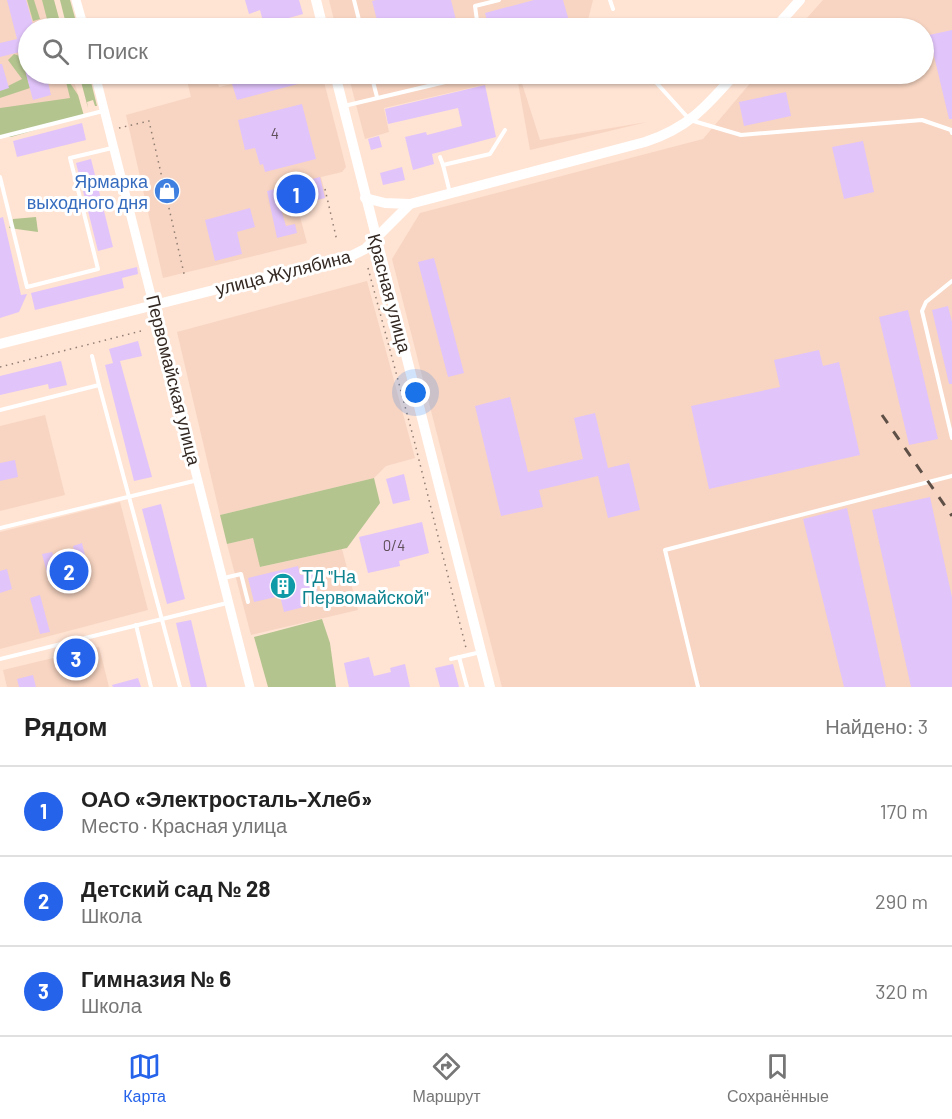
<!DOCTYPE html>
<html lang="ru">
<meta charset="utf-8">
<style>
:root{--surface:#fff;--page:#f6f6f6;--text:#222;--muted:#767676;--line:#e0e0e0;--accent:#2563eb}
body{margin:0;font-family:Barlow,sans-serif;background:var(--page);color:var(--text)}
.you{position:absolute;left:416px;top:393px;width:21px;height:21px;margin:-15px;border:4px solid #fff;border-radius:50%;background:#1a73e8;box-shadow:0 0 0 9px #1a73e833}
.badge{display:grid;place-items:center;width:39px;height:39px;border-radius:50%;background:var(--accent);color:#fff;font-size:20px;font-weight:700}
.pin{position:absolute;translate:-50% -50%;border:3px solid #fff;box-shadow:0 2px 6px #0006}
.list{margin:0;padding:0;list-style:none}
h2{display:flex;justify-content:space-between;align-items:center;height:78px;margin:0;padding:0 24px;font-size:26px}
h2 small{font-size:20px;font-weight:400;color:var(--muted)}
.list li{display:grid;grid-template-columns:39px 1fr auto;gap:18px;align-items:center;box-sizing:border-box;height:90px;padding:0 24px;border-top:2px solid var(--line)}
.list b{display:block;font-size:22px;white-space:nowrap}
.list p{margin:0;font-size:20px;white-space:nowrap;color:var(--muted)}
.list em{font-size:20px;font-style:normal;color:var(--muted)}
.icon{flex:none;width:33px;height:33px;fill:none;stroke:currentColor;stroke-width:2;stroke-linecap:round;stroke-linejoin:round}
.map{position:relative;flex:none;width:952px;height:687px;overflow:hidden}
.search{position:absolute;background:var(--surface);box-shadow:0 2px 4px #0004;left:18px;right:18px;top:18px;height:66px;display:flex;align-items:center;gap:15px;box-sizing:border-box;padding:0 21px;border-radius:33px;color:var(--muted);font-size:22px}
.sheet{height:348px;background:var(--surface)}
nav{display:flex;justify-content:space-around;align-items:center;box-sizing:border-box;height:84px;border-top:2px solid var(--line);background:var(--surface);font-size:16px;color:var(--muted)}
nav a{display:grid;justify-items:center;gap:3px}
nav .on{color:var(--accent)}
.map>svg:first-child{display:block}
</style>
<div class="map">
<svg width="952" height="687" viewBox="0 0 952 687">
<rect width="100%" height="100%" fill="#ffe3d3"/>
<g fill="#f8d5c2">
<path d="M0,0H54L61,28H28V74H72L80,102L0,123Z"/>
<path d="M329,0H593L586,28H336Z"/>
<path d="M823,0H952V687H502L392,259L420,213L703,139L758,74H924V28H798Z"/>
<path d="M215,74L219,87L274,74H322L346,167L342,172L321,177L326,197L297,205L307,243L163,278L126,115L191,97L187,81Z"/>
<path d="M348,74H519L540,140L647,122L530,150L517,77L384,108L389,132L365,139Z"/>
<path d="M367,281L415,458L386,466L374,478L220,515L177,332Z"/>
<path d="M45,415L65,495L0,511V426Z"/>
<path d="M120,502L148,610L0,649V532Z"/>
<path d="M253,538L261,567L342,549L358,610L251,635L227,544Z"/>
<path d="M99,647L109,687H7L3,670Z"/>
</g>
<g fill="#b4c48f">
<path d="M27,0H34L40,19L33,21Z"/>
<path d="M42,0H54L60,22L48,23Z"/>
<path d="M60,0H70L77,25L67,28Z"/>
<path d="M14,54L22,57L30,88L0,98V90L22,79L8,60Z"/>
<path d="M64,74L78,95L84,116L11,137L0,136V108L70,98Z"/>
<path d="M79,74H89L97,106H95L93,100L87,102L88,108Z"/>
<path d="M36,217L38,232L9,228L13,219Z"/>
<path d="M374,478L380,503L347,548L260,567L253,538L227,544L220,515Z"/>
<path d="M322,619L330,643L336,687H268L254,637Z"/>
</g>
<g fill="#e1c4fa">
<path d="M7,0H26L34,28H28V74H46L51,95L33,100L20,52L0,57V43L17,39Z"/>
<path d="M245,0H299L303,14L264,25L260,10L249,14Z"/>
<path d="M376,0H451L458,28H379L372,1Z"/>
<path d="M534,0H563L571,28H489L485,13Z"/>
<path d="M952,30V119H949L929,35Z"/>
<path d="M0,64H2L9,88L0,91Z"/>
<path d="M273,74H295L298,84L237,100L232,84Z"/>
<path d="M485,85L496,137L432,154L434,164L413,170L405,137L426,132L427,135L462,126L458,108L388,124L385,109Z"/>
<path d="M786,92L791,116L744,126L739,102Z"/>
<path d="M302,104L316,159L265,172L263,164L260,165L255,148L245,150L238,120Z"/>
<path d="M82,123L86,140L17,157L13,141Z"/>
<path d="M379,136L382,147L371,150L368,139Z"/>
<path d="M863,141L874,192L844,199L832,147Z"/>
<path d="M91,159L113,247L98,251L76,163Z"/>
<path d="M402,167L405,180L383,185L380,173Z"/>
<path d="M320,177L325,198L281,209L286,226L295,224L297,233L277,238L267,191Z"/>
<path d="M250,208L255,227L237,232L242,254L215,261L205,220Z"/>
<path d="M3,217L21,295L27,294L19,312L0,318V218Z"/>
<path d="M434,258L464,373L448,377L418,262Z"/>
<path d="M137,267L138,274L122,278L124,288L35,310L31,293Z"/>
<path d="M948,306L952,322V384H949L932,310Z"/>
<path d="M908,310L938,439L909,445L879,317Z"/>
<path d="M138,341L142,356L120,361L152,477L134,481L105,365L113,363L109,349Z"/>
<path d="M819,350L823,366L839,362L860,455L709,489L691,406L780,387L774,360Z"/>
<path d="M61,361L67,385L49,389L48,384L0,395V376Z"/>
<path d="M510,397L528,472L583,459L574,418L595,413L608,468L629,463L640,510L608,518L598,476L539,490L543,507L501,516L475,406Z"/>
<path d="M15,460L18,477L0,481V463Z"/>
<path d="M404,474L410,500L393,504L386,479Z"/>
<path d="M930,497L952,597V687H911L872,510Z"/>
<path d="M161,504L185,599L167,604L142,509Z"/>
<path d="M847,508L886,687H844L803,519Z"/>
<path d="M422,522L429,553L399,561L400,566L368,573L359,537Z"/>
<path d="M82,543L89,571L79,573V571L58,576L59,578L49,581L42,554L52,552L54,556L74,551L73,546Z"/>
<path d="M298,566L300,575L313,572L318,594L306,597L308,606L284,612L280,596L254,602L248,578Z"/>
<path d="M7,569L12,589L0,593V571Z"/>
<path d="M40,595L50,632L40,634L30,598Z"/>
<path d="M191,620L207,687H191L176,623Z"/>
<path d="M369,657L374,676L391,672L390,668L405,664L410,687H349L344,663Z"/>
<path d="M453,664L459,687H440L435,668Z"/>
<path d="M33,675L36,687H19L17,679Z"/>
<path d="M138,678L141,687H113L112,685Z"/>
</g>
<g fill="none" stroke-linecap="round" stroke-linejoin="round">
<g stroke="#8f7d72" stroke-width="1.5" stroke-dasharray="1.5 4.5" stroke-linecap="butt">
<path d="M119,128L149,121L185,278"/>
<path d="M325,189L337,241"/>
<path d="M368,268L413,436L466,648"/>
<path d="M0,367L145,330"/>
</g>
<g stroke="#fff" stroke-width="4">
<path d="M354,0L361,28"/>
<path d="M610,0L613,9"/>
<path d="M478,28L475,6L499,0"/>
<path d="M371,74L377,97"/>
<path d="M653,79L690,120L741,135L922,120L951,130L952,133"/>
<path d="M344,106L479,74"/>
<path d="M0,137L103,111"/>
<path d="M440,157L443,165"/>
<path d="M0,177L27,287L98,269L70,158L112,148"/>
<path d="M450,193L443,165L490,154L505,130"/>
<path d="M952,281L926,302L922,311L952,438"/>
<path d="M92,356L99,385"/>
<path d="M0,410L99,385L180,687"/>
<path d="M0,528L198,480"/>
<path d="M224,578L241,574L248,602"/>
<path d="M136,625L151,687"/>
<path d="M459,657L467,687"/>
<path d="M0,659L227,603"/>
<path d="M451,659L481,652"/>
<path d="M698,687L665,550L952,476"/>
</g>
<g stroke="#fff" stroke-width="9">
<path d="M76,0L84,28"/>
<path d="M95,74L250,687"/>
</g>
<g stroke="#fff" stroke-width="10">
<path d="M316,0L323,28"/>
<path d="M775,28L800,0"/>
<path d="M335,74L490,687"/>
<path d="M365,198L385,203L410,204"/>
<path d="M0,344L353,255L365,249L410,204L645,142C688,128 707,106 735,74"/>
</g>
<path stroke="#5e4f47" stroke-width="3" stroke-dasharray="10 10" stroke-linecap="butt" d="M882,415L952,516"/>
</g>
<defs>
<g id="shop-disc" transform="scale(1.35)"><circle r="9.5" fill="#3f7fe0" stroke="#fff"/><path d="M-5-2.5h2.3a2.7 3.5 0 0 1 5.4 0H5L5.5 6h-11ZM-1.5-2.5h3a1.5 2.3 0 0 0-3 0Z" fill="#fff"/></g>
<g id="building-disc" transform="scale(1.35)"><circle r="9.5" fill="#0f9aa8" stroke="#fff"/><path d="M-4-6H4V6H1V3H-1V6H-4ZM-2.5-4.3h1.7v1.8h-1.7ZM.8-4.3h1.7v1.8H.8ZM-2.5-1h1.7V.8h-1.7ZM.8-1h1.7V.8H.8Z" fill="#fff"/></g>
</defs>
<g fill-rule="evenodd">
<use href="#shop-disc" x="167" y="191"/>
<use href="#building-disc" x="283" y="586"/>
</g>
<g text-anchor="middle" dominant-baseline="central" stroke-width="6" stroke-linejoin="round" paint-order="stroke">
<g font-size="15" fill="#5e4f58">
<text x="275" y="133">4</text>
<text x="394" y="545">0/4</text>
</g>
<g font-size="18" fill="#366cbe" stroke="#fff" text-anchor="end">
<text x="148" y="181">Ярмарка<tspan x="148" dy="21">выходного дня</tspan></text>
</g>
<g font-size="18" fill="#332822" stroke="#fff">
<text transform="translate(283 272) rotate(-14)">улица Жулябина</text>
<text transform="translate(390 293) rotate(75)">Красная улица</text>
<text transform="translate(174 380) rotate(76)">Первомайская улица</text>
</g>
<g font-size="18" fill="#0d838f" stroke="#fff" text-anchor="start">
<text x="302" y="576">ТД "На<tspan x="302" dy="21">Первомайской"</tspan></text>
</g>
</g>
</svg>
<div class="you"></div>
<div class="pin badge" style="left:296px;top:194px">1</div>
<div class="pin badge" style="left:69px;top:571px">2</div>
<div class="pin badge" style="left:76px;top:658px">3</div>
<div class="search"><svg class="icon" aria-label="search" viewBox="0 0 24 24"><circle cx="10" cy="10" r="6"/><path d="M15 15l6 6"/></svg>Поиск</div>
</div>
<section class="sheet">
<h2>Рядом<small>Найдено: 3</small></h2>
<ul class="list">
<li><span class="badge">1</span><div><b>ОАО «Электросталь-Хлеб»</b><p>Место · Красная улица</p></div><em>170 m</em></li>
<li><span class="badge">2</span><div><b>Детский сад № 28</b><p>Школа</p></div><em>290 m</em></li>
<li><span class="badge">3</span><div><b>Гимназия № 6</b><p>Школа</p></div><em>320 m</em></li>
</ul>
</section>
<nav>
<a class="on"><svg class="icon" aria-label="map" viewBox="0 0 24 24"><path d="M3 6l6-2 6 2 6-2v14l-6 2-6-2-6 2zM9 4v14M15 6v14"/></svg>Карта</a>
<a><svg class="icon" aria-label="directions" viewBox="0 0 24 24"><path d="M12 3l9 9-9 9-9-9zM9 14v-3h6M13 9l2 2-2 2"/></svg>Маршрут</a>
<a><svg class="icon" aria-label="saved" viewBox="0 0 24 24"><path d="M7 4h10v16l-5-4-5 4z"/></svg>Сохранённые</a>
</nav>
